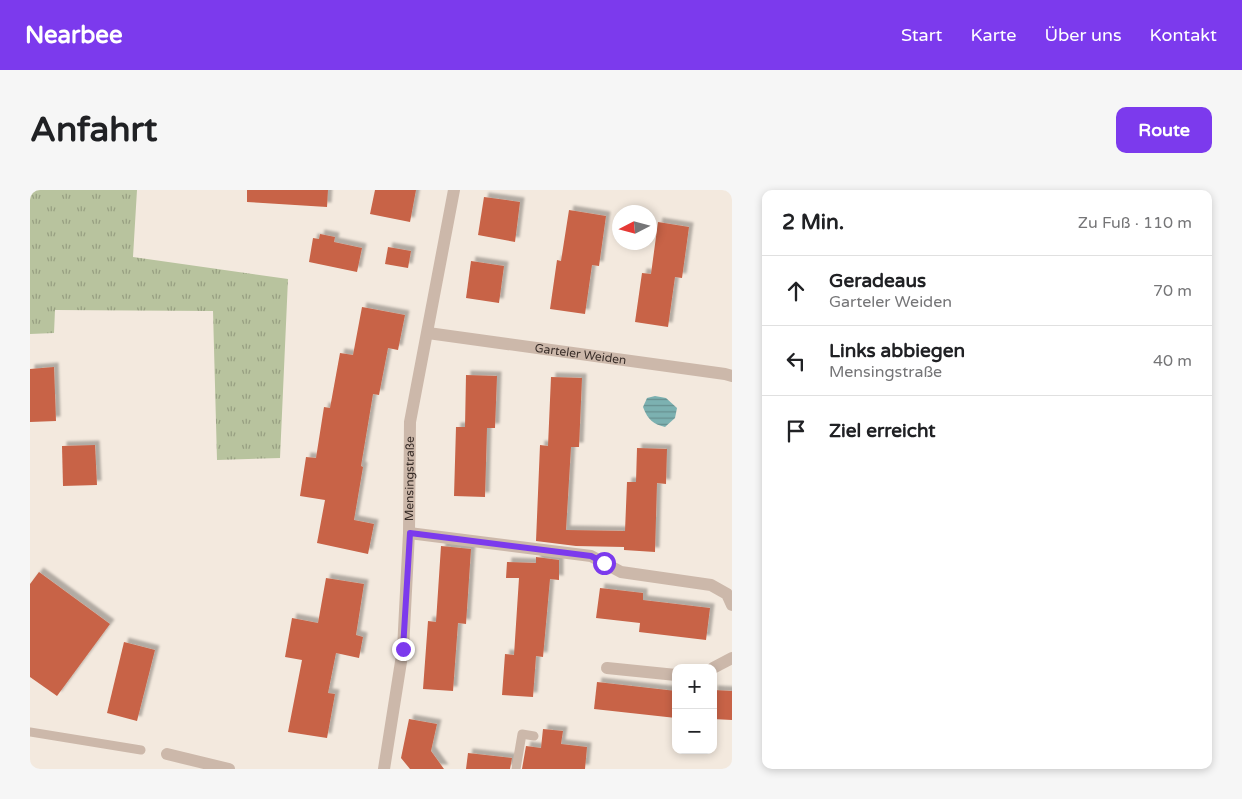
<!DOCTYPE html>
<html lang="de">
<meta charset="utf-8">
<style>
:root{--surface:#fff;--page:#f6f6f6;--text:#202124;--muted:#757577;--line:#e0e0e0;--accent:#7c3aed}
body{margin:0;font-family:"Varela Round",sans-serif;background:var(--page);color:var(--text)}
.controls{position:absolute;right:15px;bottom:15px;display:grid;overflow:hidden;border-radius:10px;box-shadow:0 2px 8px #0003}
.controls button{width:45px;height:45px;display:grid;place-items:center;padding:0;border:0;border-bottom:1px solid var(--line);background:var(--surface);color:var(--text);font:25px sans-serif}
.compass{position:absolute;left:582px;top:15px;width:45px;height:45px;border-radius:50%;background:var(--surface);box-shadow:0 2px 8px #0003;rotate:264deg}
.stop{position:absolute;width:15px;height:15px;margin:-11px;border:4px solid #7c3aed;border-radius:50%;background:#fff}
.stop.end{background:#7c3aed;border-color:#fff;box-shadow:0 1px 5px #0008}
.list{margin:0;padding:0;list-style:none}
h2{display:flex;justify-content:space-between;align-items:center;height:65px;margin:0;padding:0 20px;font-size:21px}
h2 small{font-size:16px;font-weight:400;color:var(--muted)}
.list li{display:grid;grid-template-columns:32px 1fr auto;gap:15px;align-items:center;box-sizing:border-box;height:70px;padding:0 20px;border-top:1px solid var(--line)}
.list b{display:block;font-size:19px;white-space:nowrap}
.list p{margin:0;font-size:16px;white-space:nowrap;color:var(--muted)}
.list em{font-size:16px;font-style:normal;color:var(--muted)}
.icon{flex:none;width:28px;height:28px;fill:none;stroke:currentColor;stroke-width:2;stroke-linecap:round;stroke-linejoin:round}
.map{position:relative;flex:none;width:702px;height:579px;overflow:hidden;border-radius:10px}
header{display:flex;align-items:center;gap:30px;box-sizing:border-box;height:70px;padding:0 25px;background:var(--accent);color:#fff}
header strong{font-size:24px}
nav{display:flex;gap:28px;margin-inline-start:auto;font-size:18px}
.intro{display:flex;align-items:center;justify-content:space-between;box-sizing:border-box;height:120px;padding:0 30px}
h1{margin:0;font-size:35px}
.button{padding:12px 22px;border-radius:10px;background:var(--accent);color:#fff;font-size:18px;font-weight:700}
main{display:flex;gap:30px;padding:0 30px}
aside{flex:1;background:var(--surface);border-radius:10px;box-shadow:0 2px 8px #0003}
.map>svg:first-child{display:block}
</style>
<header>
<strong>Nearbee</strong>
<nav><a>Start</a><a>Karte</a><a>Über uns</a><a>Kontakt</a></nav>
</header>
<div class="intro"><h1>Anfahrt</h1><a class="button">Route</a></div>
<main>
<div class="map">
<svg width="702" height="579" viewBox="0 0 702 579">
<defs>
<pattern id="grass-tufts" width="24" height="20" patternUnits="userSpaceOnUse" patternTransform="scale(1.25)"><rect width="24" height="20" fill="#b8c39e"/><path d="M3 7l-1-3M5 7V3M7 7l1-3M15 17l-1-3M17 17v-4M19 17l1-3" fill="none" stroke="#979f81"/></pattern>
<pattern id="water-rules" width="6" height="5" patternUnits="userSpaceOnUse" patternTransform="scale(1.25)"><rect width="6" height="5" fill="#7cb1b1"/><path d="M0 2.5h6" fill="none" stroke="#679090"/></pattern>
<filter id="shadow"><feDropShadow dx="4.5" dy="-4.5" stdDeviation="1" flood-color="#0004"/></filter>
</defs>
<rect width="100%" height="100%" fill="#f3e9de"/>
<path fill="url(#grass-tufts)" d="M0,0H107L103,67L258,89L250,268L187,270L183,121L25,120L24,143L0,144Z"/>
<path fill="url(#water-rules)" d="M625,206L636,208L647,218L645,228L635,237C623,234 618,230 613,217L617,208Z"/>
<g fill="#c86347" filter="url(#shadow)">
<path d="M217,0H298L297,17L217,12Z"/>
<path d="M345,0H386L380,32L340,24Z"/>
<path d="M454,7L490,12L485,52L448,45Z"/>
<path d="M539,20L576,26L569,76L562,75L555,124L520,119L527,70L531,71Z"/>
<path d="M628,32L659,37L652,88L645,87L638,137L605,132L612,83L621,84Z"/>
<path d="M290,44L305,47L304,52L332,58L327,82L279,72L283,48L289,49Z"/>
<path d="M358,57L381,61L378,78L355,74Z"/>
<path d="M441,71L474,76L469,113L436,108Z"/>
<path d="M332,117L375,125L368,160L358,158L349,205L343,204L331,276L333,277L324,330L344,334L338,364L287,353L295,310L270,306L276,267L286,268L294,217L300,218L310,163L323,165Z"/>
<path d="M24,177L26,231L0,232V179Z"/>
<path d="M436,185L467,186L465,238H457L455,307L424,306L426,237H435Z"/>
<path d="M521,187L552,188L549,257H541L536,340L595,341L597,292H606L607,258L637,259L636,294L627,293L625,362L594,360V357L546,356L506,351L510,255L518,256Z"/>
<path d="M65,255L67,295L33,296L32,256Z"/>
<path d="M411,356L441,359L436,434L428,433L423,501L393,499L398,431L406,432Z"/>
<path d="M506,367L529,370V390L520,389L513,467L506,466L503,507L472,505L475,464L484,465L489,388H476L477,372L506,373Z"/>
<path d="M9,382L80,434L27,506L0,487V394Z"/>
<path d="M296,388L334,394L326,445L333,447L329,468L306,463L298,503L305,504L297,548L258,542L272,470L255,467L262,428L288,433Z"/>
<path d="M570,398L613,403V410L680,418L676,450L609,442L610,433L566,428Z"/>
<path d="M94,452L125,460L107,531L77,523Z"/>
<path d="M567,492L646,501V528L564,519Z"/>
<path d="M683,500L702,501V530L683,529Z"/>
<path d="M379,529L407,534L401,561L414,579H380L371,568Z"/>
<path d="M513,539L533,541L531,554L557,557L555,579H492L496,556L511,558Z"/>
<path d="M438,563L482,568L480,579H436Z"/>
</g>
<g fill="none" stroke-linecap="round" stroke-linejoin="round">
<g stroke="#ccb8aa" stroke-width="9">
<path d="M0,542L111,560"/>
<path d="M486,579L492,544L504,546"/>
</g>
<g stroke="#ccb8aa" stroke-width="12">
<path id="s1" d="M398,143L695,184L702,186"/>
<path d="M379,343L561,366L591,382L681,395L697,404L702,415"/>
<path d="M577,478L646,485"/>
<path d="M683,478L702,468"/>
<path d="M137,564L199,579"/>
<path id="s2" d="M354,579L373,459L379,343L380,232L424,0"/>
</g>
</g>
<g fill="none" stroke-linecap="round" stroke-linejoin="round">
<path stroke="#7c3aed" stroke-width="6" d="M373,459L380,343L561,366L574,373"/>
</g>
<g text-anchor="middle" dominant-baseline="central" stroke-width="4" stroke-linejoin="round" paint-order="stroke">
<g font-size="12" fill="#392e29" stroke="#fbf3eb">
<text stroke="none"><textPath href="#s1" startOffset="154">Garteler Weiden</textPath></text>
<text stroke="none"><textPath href="#s2" startOffset="292">Mensingstraße</textPath></text>
</g>
</g>
</svg>
<div class="controls">
<button>+</button>
<button>−</button>
</div>
<svg class="compass" viewBox="-18 -18 36 36"><path d="M0-13l5 13h-10z" fill="#e53935"/><path d="M0 13l5-13h-10z" fill="#757577"/></svg>
<div class="stop" style="left:574px;top:373px"></div>
<div class="stop end" style="left:373px;top:459px"></div>
</div>
<aside>
<h2>2 Min.<small>Zu Fuß · 110 m</small></h2>
<ul class="list">
<li><svg class="icon" aria-label="ahead" viewBox="0 0 24 24"><path d="M12 20V5M6 11l6-6 6 6"/></svg><div><b>Geradeaus</b><p>Garteler Weiden</p></div><em>70 m</em></li>
<li><svg class="icon" aria-label="left" viewBox="0 0 24 24"><path d="M17 20v-9H6M10 6l-5 5 5 5"/></svg><div><b>Links abbiegen</b><p>Mensingstraße</p></div><em>40 m</em></li>
<li><svg class="icon" aria-label="arrive" viewBox="0 0 24 24"><path d="M6 21V4h12l-3 4 3 4H6"/></svg><div><b>Ziel erreicht</b></div></li>
</ul>
</aside>
</main>
